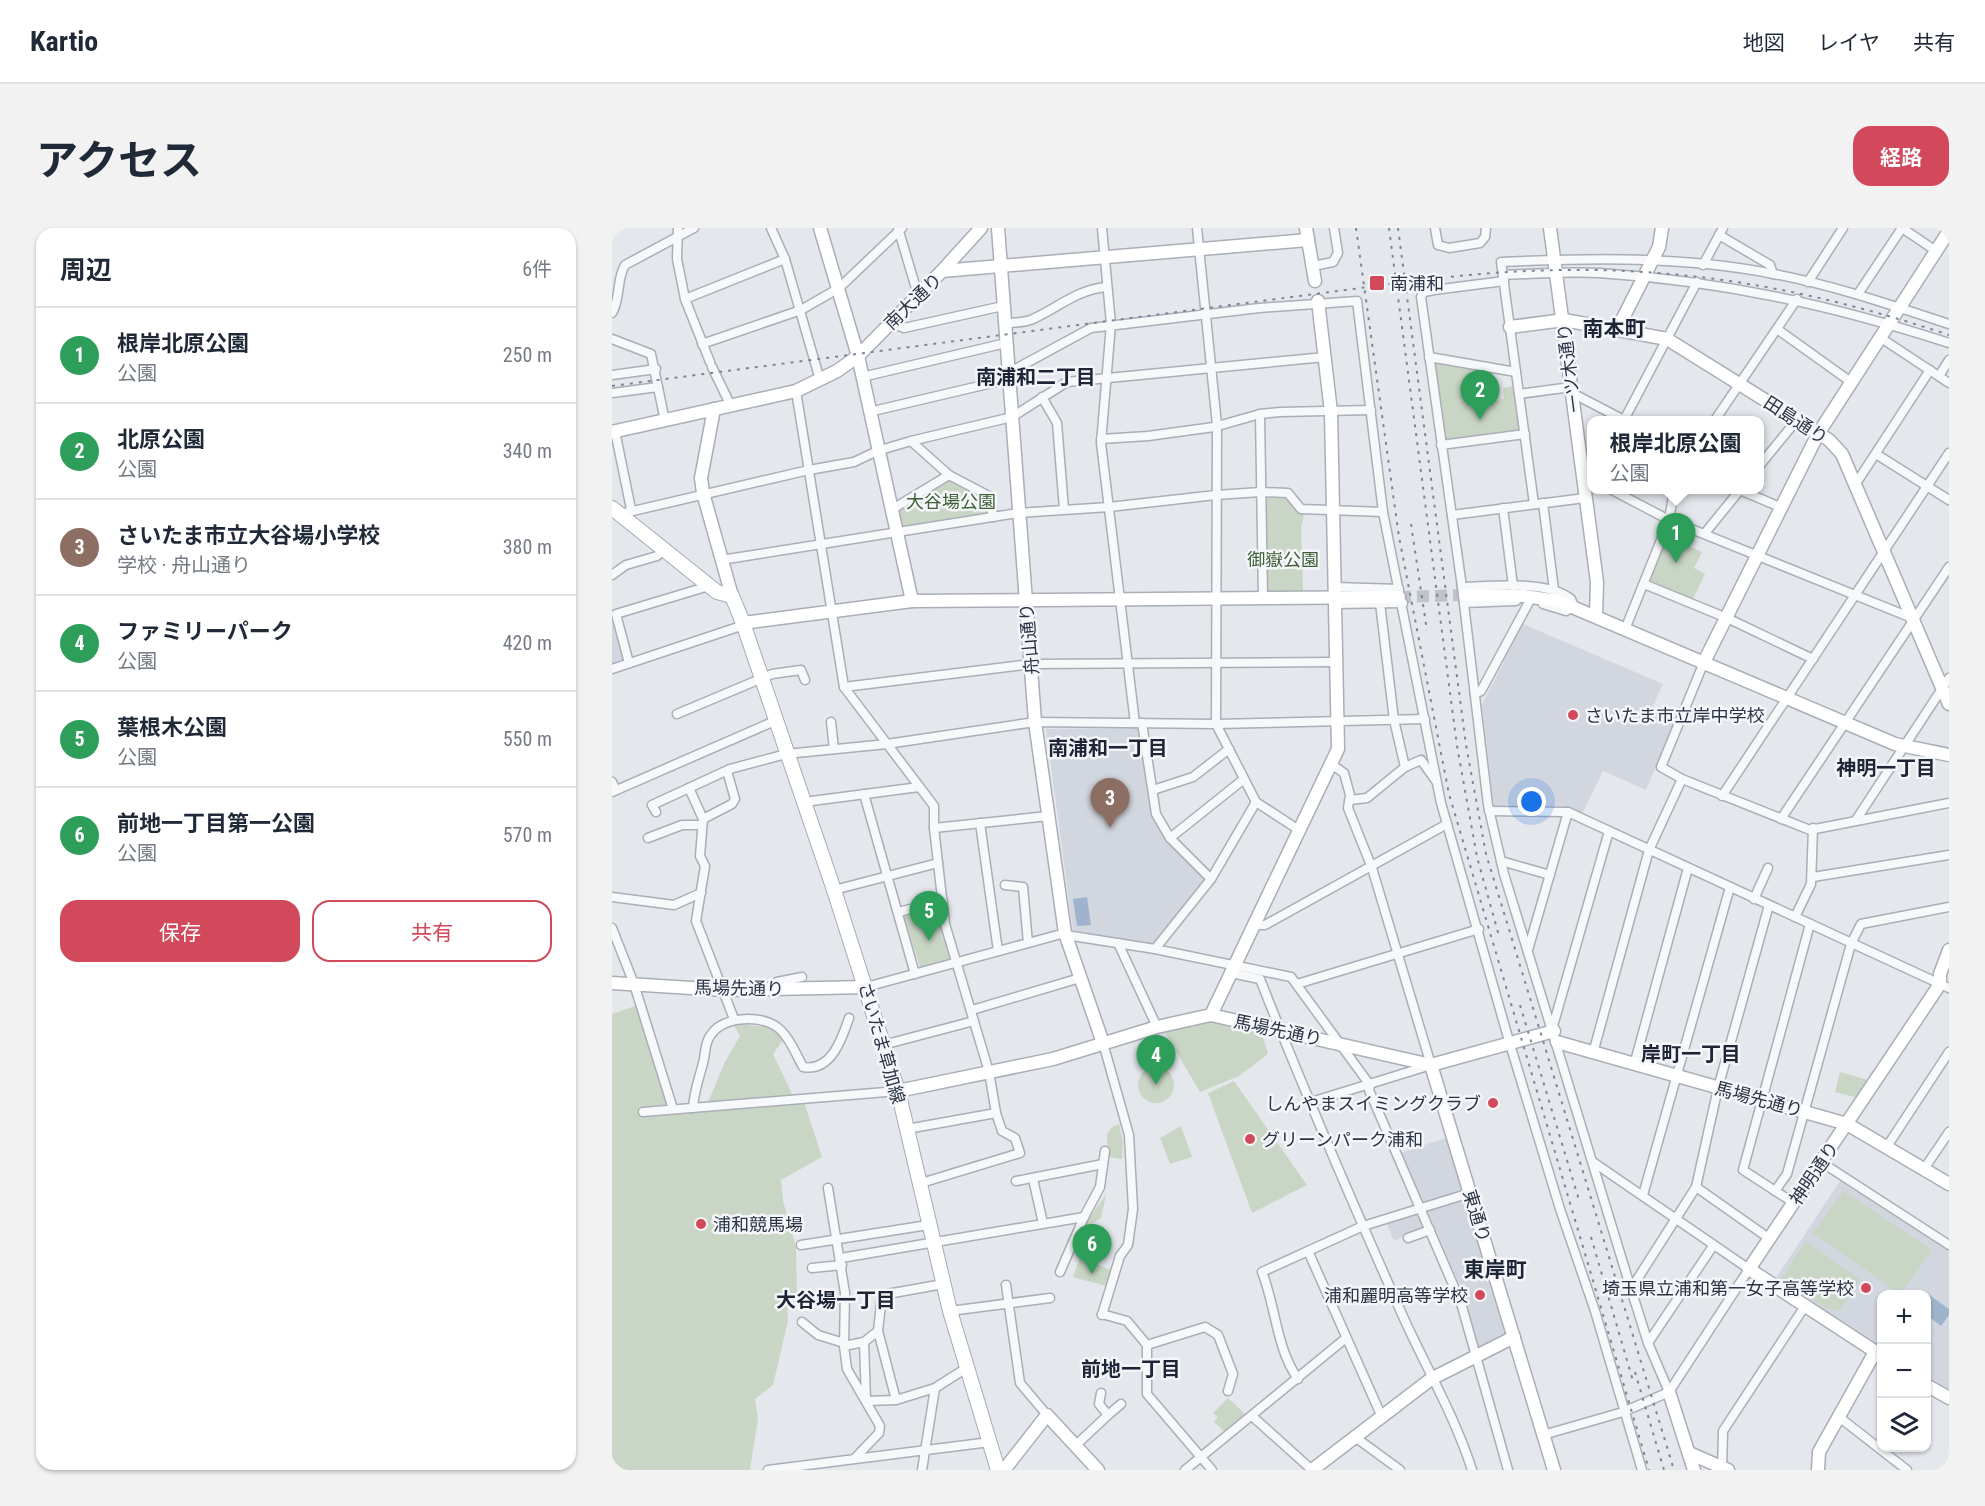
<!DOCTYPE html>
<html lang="ja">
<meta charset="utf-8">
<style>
:root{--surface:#fff;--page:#f2f2f3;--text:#1f2937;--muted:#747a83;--line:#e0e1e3;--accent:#d1495b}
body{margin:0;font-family:"Roboto Condensed","Noto Sans JP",sans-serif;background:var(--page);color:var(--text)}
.controls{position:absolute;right:18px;bottom:18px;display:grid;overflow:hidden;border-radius:12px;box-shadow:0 2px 4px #0004}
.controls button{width:54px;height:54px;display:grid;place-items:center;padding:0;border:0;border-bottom:2px solid var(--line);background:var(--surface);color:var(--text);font:30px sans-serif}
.you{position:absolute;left:920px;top:574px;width:21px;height:21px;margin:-15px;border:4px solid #fff;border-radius:50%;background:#1a73e8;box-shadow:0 0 0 9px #1a73e833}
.badge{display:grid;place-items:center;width:39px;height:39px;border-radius:50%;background:var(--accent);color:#fff;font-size:20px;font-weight:700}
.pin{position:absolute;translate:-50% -50px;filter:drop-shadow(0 2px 3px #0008)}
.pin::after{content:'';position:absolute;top:32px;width:21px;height:18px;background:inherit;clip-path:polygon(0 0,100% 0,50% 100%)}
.popup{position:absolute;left:975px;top:188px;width:177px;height:78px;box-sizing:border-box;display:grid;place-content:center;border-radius:12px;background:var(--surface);filter:drop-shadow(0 2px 4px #0005);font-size:20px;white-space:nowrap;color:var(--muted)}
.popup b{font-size:22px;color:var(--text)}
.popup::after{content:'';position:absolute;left:50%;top:100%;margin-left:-12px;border:12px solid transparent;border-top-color:var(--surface)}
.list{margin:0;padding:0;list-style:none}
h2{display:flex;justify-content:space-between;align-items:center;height:78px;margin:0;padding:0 24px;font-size:26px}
h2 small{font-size:20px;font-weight:400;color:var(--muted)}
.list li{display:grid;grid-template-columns:39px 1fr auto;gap:18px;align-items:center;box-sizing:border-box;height:96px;padding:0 24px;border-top:2px solid var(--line)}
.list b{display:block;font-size:22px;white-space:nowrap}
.list p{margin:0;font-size:20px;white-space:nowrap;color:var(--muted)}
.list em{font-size:20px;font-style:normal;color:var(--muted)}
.actions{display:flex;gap:12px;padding:18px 24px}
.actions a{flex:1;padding:14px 0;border:2px solid var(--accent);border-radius:18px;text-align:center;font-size:21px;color:var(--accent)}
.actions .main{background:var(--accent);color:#fff}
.icon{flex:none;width:33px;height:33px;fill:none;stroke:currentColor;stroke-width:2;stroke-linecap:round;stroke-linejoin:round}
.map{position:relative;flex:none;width:1337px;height:1242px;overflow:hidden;border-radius:18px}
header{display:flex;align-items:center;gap:36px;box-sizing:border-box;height:84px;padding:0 30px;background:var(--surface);border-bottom:2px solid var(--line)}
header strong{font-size:28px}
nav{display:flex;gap:33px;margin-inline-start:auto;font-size:21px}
.intro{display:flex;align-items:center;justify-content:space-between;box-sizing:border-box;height:144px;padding:0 36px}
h1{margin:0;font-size:42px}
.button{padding:15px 27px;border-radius:18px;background:var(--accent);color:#fff;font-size:21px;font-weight:700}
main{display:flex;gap:36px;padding:0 36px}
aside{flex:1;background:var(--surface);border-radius:18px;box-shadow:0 2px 4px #0004}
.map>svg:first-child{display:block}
</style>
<header>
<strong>Kartio</strong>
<nav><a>地図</a><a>レイヤ</a><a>共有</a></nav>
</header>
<div class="intro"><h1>アクセス</h1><a class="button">経路</a></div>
<main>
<aside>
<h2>周辺<small>6件</small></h2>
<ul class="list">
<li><span class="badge" style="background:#2e9e5b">1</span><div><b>根岸北原公園</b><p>公園</p></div><em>250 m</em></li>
<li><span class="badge" style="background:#2e9e5b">2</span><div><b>北原公園</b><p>公園</p></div><em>340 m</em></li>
<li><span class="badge" style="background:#8d6e63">3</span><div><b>さいたま市立大谷場小学校</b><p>学校 · 舟山通り</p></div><em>380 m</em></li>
<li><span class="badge" style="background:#2e9e5b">4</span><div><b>ファミリーパーク</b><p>公園</p></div><em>420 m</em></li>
<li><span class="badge" style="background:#2e9e5b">5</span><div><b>葉根木公園</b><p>公園</p></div><em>550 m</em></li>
<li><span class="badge" style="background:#2e9e5b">6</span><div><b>前地一丁目第一公園</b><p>公園</p></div><em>570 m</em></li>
</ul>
<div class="actions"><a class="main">保存</a><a>共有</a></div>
</aside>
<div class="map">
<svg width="1337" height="1242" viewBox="0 0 1337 1242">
<rect width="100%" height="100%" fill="#e4e7ec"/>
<g fill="#d2d6de">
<path d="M0,382L13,431L12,435L0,439Z"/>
<path d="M911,396L1051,456L1039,482L1063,492L1034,562L991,543L970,586L950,578L882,580L870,477Z"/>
<path d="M527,500L543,588L594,650L540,717L461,702L434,501Z"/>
<path d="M837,909L853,962L851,966L811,977L788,925Z"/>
<path d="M1228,953L1337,1022V1166L1315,1155L1314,1066H1270L1269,1125L1162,1053Z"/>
<path d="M852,970L856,972L894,1105L867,1119L850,1062L815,982Z"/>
<path d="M806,985L812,999L782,1013L774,994Z"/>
</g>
<g fill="#c9d6c5">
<path d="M821,134L872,140L877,173L892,171L891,160L902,158L908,203L832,212Z"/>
<path d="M337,247L377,268L381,289L283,306L279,282Z"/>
<path d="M655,266L674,268L693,284L689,299L691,363L653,364L652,269Z"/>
<path d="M1055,307L1090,324L1082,340L1093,346L1080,373L1039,356L1037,352Z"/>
<path d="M326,677L340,730L338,733L309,741L291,688Z"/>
<path d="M26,777L61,886L92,884L112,836L128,808L121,795L160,800L171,812L161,826L184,874H192L210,929L169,952L171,973L184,1019L185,1072L175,1074L176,1093L161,1157L143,1171L146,1190L138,1242H0V786Z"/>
<path d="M599,792L649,803L656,826L627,848L588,864L552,803Z"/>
<circle cx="544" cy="857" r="18"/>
<path d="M1228,844L1256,852L1246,870L1223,864Z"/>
<path d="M622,853L695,957L640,985L596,865Z"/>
<path d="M507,896L511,914L510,931L496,929L495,906L499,900Z"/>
<path d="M569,898L580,929L558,936L548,910Z"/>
<path d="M1231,963L1320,1022L1288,1066L1201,1005Z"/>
<path d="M494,967L489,990L481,995L473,1022L463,1018L476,991Z"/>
<path d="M1194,1013L1248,1052L1227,1083L1214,1080L1169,1051Z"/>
<path d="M468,1030L499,1042L494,1058L461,1049Z"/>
<path d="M616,1170L635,1188L615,1206L602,1194L606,1189L601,1185Z"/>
</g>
<g fill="#9fb4cc">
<path d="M475,669L479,697L465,698L461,671Z"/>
<path d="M1316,1066L1337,1081V1087L1329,1098L1315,1087Z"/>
</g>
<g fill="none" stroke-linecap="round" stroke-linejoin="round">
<path stroke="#bfc3cb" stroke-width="12" stroke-dasharray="12 6" stroke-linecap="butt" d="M787,369L853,367"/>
<g stroke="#a9aeb7" stroke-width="11">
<g id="street">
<path d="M66,0L65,31L73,71L98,134"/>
<path d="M159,0L173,31L208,152"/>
<path d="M286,0L306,67"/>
<path d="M490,0L499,96L489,215L523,495"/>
<path d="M585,0L605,197L604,496L644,574L687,602"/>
<path d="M823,0L826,17L837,20L868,15L873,9L874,0"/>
<path d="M1290,0L1324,23"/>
<path d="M1107,7L1158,37L1161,46"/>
<path d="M1091,37L1111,0"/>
<path d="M701,38L721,34L726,25L722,0"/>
<path d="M891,47C923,46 956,43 987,45C1110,53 1220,77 1337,115"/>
<path d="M892,53L822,62L812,64L809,69L850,359L876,577L892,646L1019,1061L1036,1115L1057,1164"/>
<path d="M1196,54L1231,0"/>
<path d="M1246,66L1290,0"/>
<path d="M73,71L173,31"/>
<path d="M0,85C9,70 4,52 13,37L82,0"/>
<path d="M278,95L292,100L391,78"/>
<path d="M393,96C402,94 413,95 421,91C447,79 466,61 495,59"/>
<path d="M1165,101L1239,154"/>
<path d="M1269,110L1337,155"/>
<path d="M0,111L39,126L53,193"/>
<path d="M90,116L189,82L227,60L290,0"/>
<path d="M817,129L904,144"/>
<path d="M100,139L118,176"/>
<path d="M396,145L479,100L647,80L745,73L771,284L829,575L897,813L948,981L983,1083L1030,1242"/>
<path d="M0,147L44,141"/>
<path d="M1327,148L1337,132"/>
<path d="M250,149L394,115"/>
<path d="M184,163L232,459L322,578V600L333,696L377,844L384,885L295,901"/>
<path d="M0,165L46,159"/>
<path d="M960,165L1012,192"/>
<path d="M907,166L959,159"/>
<path d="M430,169L445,195L452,281"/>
<path d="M257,184L397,151"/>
<path d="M648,186L651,370"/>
<path d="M1012,192L1085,54"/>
<path d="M1103,192L1185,71"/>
<path d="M3,203L19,281"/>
<path d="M489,211L536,208L602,199L648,186L668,184L759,182"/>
<path d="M299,213L337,247L377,268L381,289"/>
<path d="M829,217L913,206"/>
<path d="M1264,226L1337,272"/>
<path d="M1148,237L1184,193"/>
<path d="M1243,257L1318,142"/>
<path d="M1000,262L1057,292L1300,390"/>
<path d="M1128,262L1168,279"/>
<path d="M931,275L942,362"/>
<path d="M922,276L889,34C980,30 1072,28 1162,46C1221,57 1279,77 1337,96"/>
<path d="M891,280L901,358"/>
<path d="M279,282L337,247"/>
<path d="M8,286L197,242L242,234L265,223L299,213L400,189L455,154L713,129"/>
<path d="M840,287L973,270"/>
<path d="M1093,305L1128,262"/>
<path d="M109,332L406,285L497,279L604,267L649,264L676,265L689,281L771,284"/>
<path d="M0,347L14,337L45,328L52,321"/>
<path d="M1032,356L1115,390L1201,431"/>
<path d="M723,359L787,361"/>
<path d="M850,359C879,358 936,352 959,371L962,378L954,383L931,376"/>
<path d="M852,375L904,373"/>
<path d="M723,376L791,375"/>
<path d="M1014,399L1057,292L1062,262"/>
<path d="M1092,434L1049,539L1070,551L1198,602L1337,575"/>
<path d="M17,435L4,386L97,358"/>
<path d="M0,441L132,397"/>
<path d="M232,459L419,436L723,434"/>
<path d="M863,466L869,463L917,374"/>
<path d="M65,486L160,446L189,442L193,452"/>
<path d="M219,494L222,521"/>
<path d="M530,495L544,586L558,610L599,651"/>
<path d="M793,539L809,532L824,553"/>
<path d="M0,554L4,562"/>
<path d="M541,562L581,549L617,521"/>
<path d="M0,564L165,492"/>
<path d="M252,566L303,746"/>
<path d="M1110,568L1337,225"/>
<path d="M738,572L755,570L793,539L782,492L768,375"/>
<path d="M192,574L307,559"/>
<path d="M877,583L956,584L1337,760"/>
<path d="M44,584L40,577L77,560"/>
<path d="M91,591L120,576L123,571L115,543"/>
<path d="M1169,591L1337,339"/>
<path d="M1244,592L1337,450"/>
<path d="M368,595L386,723"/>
<path d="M322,600L436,588"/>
<path d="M36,610L70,597H90"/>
<path d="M558,610L632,551"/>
<path d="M889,633L938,647"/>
<path d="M1201,649L1337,627"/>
<path d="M393,657L411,659L416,715"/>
<path d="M222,662L326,635"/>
<path d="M0,669L62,677L89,665"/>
<path d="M1142,671L1156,640"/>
<path d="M286,684L331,673"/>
<path d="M1183,689L1199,656L1201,600"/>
<path d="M643,697H653L835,596"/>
<path d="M0,700L22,756L61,881"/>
<path d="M454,707L543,721L679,749L758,857L757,862L849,1075L896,1242"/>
<path d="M506,715L545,799"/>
<path d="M543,721L599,651L644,574"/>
<path d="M916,722L956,584"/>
<path d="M619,745L648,751C692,863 740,974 789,1084C812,1136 843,1188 860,1242"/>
<path d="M685,756L867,701"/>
<path d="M254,759L453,705"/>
<path d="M166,761L165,754L190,749"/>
<path d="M360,782L468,750"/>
<path d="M122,791L84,693L93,638L88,628L91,591L77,560L118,541L174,526L275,516L423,494L604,496L813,491"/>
<path d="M941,798L997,603"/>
<path d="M271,817L362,793"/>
<path d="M981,825L1037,622L1070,551"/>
<path d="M1022,837L1076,640"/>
<path d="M699,874L819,837L760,640L736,580L738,567L732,545L719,536"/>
<path d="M81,880C82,863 87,851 91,835C94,825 92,817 98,808C110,789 143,787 162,797C175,804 184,826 191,839C219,844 230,811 237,790"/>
<path d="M31,884L286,863"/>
<path d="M1274,920L1337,824"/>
<path d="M981,934L1137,1041L1057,1164"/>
<path d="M1209,934L1337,1017"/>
<path d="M1312,941L1337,904"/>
<path d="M421,951L431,995"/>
<path d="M404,953L491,936"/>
<path d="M306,956L408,925L403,910L390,903L384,885"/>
<path d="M1084,959L1158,1011"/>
<path d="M216,960L233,1065L232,1118L252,1114L266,1103L270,1067L331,1056"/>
<path d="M1163,963L1175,946L1239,716L1249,696L1337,679"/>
<path d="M1031,967L1118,659"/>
<path d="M1182,975L1131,942L1198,696"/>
<path d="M472,989L488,959L493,923"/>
<path d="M796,1010L818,1002"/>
<path d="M189,1017L316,997"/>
<path d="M229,1030L472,989L448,1044"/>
<path d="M200,1040L230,1037"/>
<path d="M394,1057L408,1155L435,1187"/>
<path d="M1019,1061L1084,959L1106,860L1157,677"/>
<path d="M338,1083L438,1070"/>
<path d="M490,1086L515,1093L535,1117V1166L600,1242"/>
<path d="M490,1087L508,1028L516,1017L521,981L517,907L491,815"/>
<path d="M190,1094L206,1107L232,1115"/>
<path d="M266,1103L284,1172"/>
<path d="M252,1114L254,1173L284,1172L323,1160"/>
<path d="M1036,1115L1101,1018"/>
<path d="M535,1117L593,1099L606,1107L621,1146L616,1163"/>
<path d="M232,1118L235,1141L268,1198L267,1205L243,1230"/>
<path d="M686,1151C664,1120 664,1079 650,1044L696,1023"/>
<path d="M496,1187L509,1176"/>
<path d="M769,1187L696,1023L751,998L858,965"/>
<path d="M640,1188L700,1242"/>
<path d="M1227,1189L1295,1242"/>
<path d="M931,1207L1011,1184L1057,1164"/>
<path d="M743,1209L788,1242"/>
<path d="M463,1218L496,1187L487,1176L489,1165"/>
<path d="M156,1242L378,1214"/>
<path d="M310,1242L323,1160L353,1141"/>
<path d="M573,1242L734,1110"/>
<path d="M1110,1242L1111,1203L1193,1078"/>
</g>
</g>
<g stroke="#a9aeb7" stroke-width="15">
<g id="secondary">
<path d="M208,0L246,128L300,373"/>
<path d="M386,0L423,494L453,705L491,815"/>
<path d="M694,0L703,53"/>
<path d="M938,0L985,354L984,387"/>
<path d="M330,43L696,12"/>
<path d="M898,99L952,92L1055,111L1217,212L1230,226L1337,476"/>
<path d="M1006,100L1047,19L1050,0"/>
<path d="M102,181L89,250L91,265L120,368"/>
<path d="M0,204L184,163L225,143L246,128L330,43L369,0"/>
<path d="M853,367L912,368L946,373L1283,516L1337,527"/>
<path d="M131,395L300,373L787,369"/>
<path d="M1092,434L1206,206L1337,3"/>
<path d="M0,755L111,762L254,759"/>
<path d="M599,787L819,837L942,803"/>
<path d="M945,814L1235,896L1337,956"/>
<path d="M819,837L942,1242"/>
<path d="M286,863L441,831L545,799L599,787L726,521L719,184L706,73"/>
<path d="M1270,1128L1137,1041L1328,756V746L1337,722"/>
<path d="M1314,1157L1337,1170"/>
<path d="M1057,1164L1082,1242"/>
<path d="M1077,1225L1116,1242"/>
<path d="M392,1242L435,1187L486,1242"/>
<path d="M700,1242L819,1151L902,1109"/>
<path d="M1206,1242L1207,1224L1263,1124"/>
</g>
</g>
<g stroke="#a3abb8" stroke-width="16">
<path id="primary" d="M0,280L105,364L120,368L131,395L222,662L286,863L338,1083L386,1242"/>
</g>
<use href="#street" stroke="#f7f8fa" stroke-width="8"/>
<use href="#secondary" stroke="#fff" stroke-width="12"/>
<use href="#primary" stroke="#fff" stroke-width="14"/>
<g stroke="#7d8696" stroke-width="2" stroke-dasharray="3 6" stroke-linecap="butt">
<path d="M744,0L787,309L837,566L1037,1242"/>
<path d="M777,0L845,518L865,629L887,708"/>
<path d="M786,0L854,517L874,626L1062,1242"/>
<path d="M0,158L802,53C997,28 1151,45 1337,107"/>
<path d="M799,296L815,403"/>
<path d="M908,777L967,972"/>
<path d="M979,1009L1021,1153"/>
<path d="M1023,1144L1052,1242"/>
</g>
</g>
<g fill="#d1495b" stroke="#f4f6f9" stroke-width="2">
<rect x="757" y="47" width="16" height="16" rx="3"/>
<circle cx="961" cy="487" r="6"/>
<circle cx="881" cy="875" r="6"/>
<circle cx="638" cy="911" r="6"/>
<circle cx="89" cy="996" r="6"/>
<circle cx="1254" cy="1060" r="6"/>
<circle cx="868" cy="1067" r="6"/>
</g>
<g text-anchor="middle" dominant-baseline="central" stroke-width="5" stroke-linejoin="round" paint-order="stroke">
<g font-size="18" fill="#2b3445" stroke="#f4f6f9" text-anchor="start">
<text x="778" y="55">南浦和</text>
<text x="973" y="487">さいたま市立岸中学校</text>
<text x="869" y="875" text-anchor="end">しんやまスイミングクラブ</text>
<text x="650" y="911">グリーンパーク浦和</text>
<text x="101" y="996">浦和競馬場</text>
<text x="1242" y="1060" text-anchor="end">埼玉県立浦和第一女子高等学校</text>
<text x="856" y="1067" text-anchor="end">浦和麗明高等学校</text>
</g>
<g font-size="18" fill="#2b3445" stroke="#f4f6f9">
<text transform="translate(301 73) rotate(-44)">南大通り</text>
<text transform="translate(957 140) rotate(-97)">一ツ木通り</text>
<text transform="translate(1184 192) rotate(33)">田島通り</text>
<text transform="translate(417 411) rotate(-95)">舟山通り</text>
<text transform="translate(127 760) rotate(1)">馬場先通り</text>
<text transform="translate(666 802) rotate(12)">馬場先通り</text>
<text transform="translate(270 815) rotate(74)">さいたま草加線</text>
<text transform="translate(1147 871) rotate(15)">馬場先通り</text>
<text transform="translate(1202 945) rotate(-56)">神明通り</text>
<text transform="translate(865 988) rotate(73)">東通り</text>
</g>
<g font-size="18" fill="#3f6138" stroke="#f4f6f9">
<text x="339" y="273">大谷場公園</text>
<text x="671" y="331">御嶽公園</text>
</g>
<g font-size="20" font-weight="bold" fill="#1d2536" stroke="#f4f6f9">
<text x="424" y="149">南浦和二丁目</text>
<text x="496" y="520">南浦和一丁目</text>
<text x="1274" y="540">神明一丁目</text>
<text x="1079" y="826">岸町一丁目</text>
<text x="224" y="1072">大谷場一丁目</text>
<text x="519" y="1141">前地一丁目</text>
</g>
<g font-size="21" font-weight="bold" fill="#1d2536" stroke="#f4f6f9">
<text x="1002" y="101">南本町</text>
<text x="883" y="1042">東岸町</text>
</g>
</g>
</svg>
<div class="controls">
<button>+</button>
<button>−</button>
<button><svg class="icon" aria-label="layers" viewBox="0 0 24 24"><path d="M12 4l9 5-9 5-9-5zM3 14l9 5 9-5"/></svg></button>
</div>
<div class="you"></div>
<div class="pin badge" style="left:1064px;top:335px;background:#2e9e5b">1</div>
<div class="popup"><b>根岸北原公園</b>公園</div>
<div class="pin badge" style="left:868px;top:192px;background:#2e9e5b">2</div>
<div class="pin badge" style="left:498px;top:600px;background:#8d6e63">3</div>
<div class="pin badge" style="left:544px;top:857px;background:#2e9e5b">4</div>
<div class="pin badge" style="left:317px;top:713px;background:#2e9e5b">5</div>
<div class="pin badge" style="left:480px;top:1046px;background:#2e9e5b">6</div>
</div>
</main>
